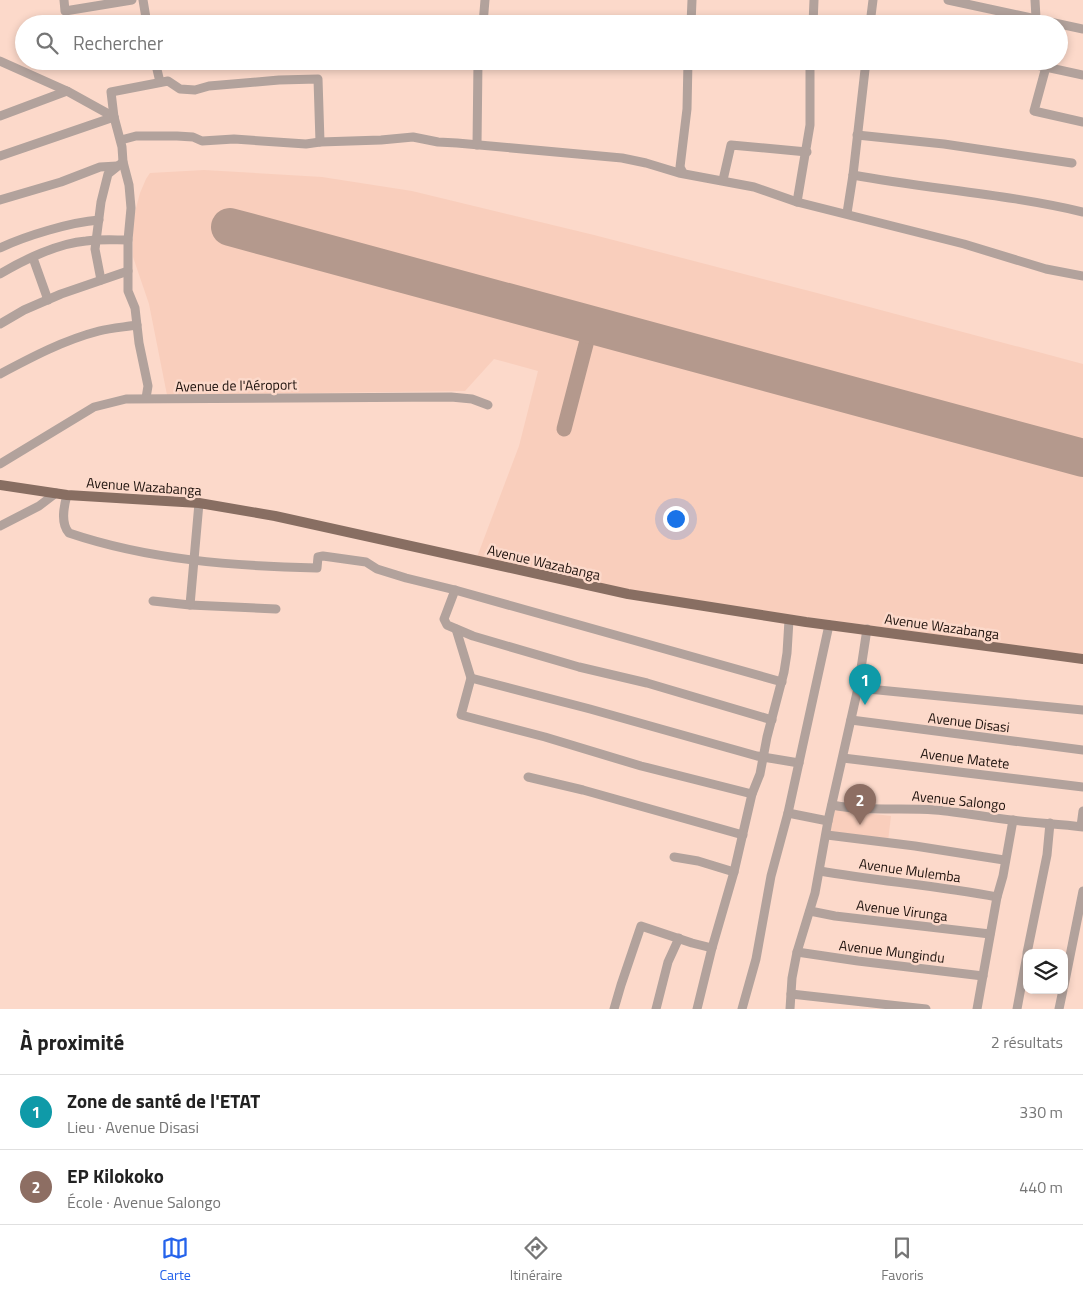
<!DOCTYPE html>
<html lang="fr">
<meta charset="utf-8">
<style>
:root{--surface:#fff;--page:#f2f2f2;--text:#222;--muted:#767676;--line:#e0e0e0;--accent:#2563eb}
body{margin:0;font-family:"Titillium Web",sans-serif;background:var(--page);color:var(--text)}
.controls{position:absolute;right:15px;bottom:15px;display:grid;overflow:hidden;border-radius:10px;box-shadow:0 2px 8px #0003}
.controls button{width:45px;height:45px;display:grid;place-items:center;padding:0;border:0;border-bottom:1px solid var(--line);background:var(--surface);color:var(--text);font:25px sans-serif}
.you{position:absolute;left:675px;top:518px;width:18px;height:18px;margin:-12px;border:4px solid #fff;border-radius:50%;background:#1a73e8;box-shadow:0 0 0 8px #1a73e833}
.badge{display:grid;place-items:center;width:32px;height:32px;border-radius:50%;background:var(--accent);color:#fff;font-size:16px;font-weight:700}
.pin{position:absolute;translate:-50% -41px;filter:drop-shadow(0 1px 2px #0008)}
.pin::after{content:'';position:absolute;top:26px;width:18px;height:15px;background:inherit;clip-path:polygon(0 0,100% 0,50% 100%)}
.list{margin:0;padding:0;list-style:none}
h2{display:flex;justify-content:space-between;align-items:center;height:65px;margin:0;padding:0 20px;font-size:21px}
h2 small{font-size:16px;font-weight:400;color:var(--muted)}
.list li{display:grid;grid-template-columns:32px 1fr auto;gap:15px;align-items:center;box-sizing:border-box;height:75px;padding:0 20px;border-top:1px solid var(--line)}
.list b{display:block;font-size:19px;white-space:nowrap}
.list p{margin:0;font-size:16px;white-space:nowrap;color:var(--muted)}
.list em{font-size:16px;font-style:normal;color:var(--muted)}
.icon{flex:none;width:28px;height:28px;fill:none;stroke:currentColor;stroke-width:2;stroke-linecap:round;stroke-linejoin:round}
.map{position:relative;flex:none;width:1083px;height:1009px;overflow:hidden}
.search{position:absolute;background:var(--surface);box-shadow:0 2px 8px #0003;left:15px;right:15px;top:15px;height:55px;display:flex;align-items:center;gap:12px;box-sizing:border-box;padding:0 18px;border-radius:28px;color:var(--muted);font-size:19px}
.sheet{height:215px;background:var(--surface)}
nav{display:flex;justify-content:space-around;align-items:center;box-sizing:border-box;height:70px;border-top:1px solid var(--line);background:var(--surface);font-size:14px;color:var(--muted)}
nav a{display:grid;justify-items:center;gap:2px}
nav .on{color:var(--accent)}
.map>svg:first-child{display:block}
</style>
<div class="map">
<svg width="1083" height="1009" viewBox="0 0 1083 1009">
<rect width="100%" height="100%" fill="#fcd9ca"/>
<g fill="#f9cebc">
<path d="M204,170L322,177L412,191L594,235L817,293L1083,364V655L619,591L477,557L519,446L538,371L494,359L465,391L167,395L149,304L133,257V220L140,193L146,179L150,173Z"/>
<path d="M832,809L891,816L888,841L829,834Z"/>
</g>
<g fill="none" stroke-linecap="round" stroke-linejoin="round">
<path stroke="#b4998d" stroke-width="15" d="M564,429L591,325"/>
<path stroke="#b4998d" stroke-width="38" d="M230,227L1083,458"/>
<g stroke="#b2a29c" stroke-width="9">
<path d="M64,0L65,11L132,0"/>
<path d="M143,0L147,24"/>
<path d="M948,0L1083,29"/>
<path d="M1035,0L1036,18"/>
<path d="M483,24L485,0"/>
<path d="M691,24L692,0"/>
<path d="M813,24L814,0"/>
<path d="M870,24L873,0"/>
<path d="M0,61L67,91L114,117"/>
<path d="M155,61L160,82"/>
<path d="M733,61L810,65"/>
<path d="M1018,61L1083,75"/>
<path d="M1046,67L1034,111L1083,122"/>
<path d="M0,116L67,91"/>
<path d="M857,135L944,144L1072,163"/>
<path d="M121,140L136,136H177L193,137L202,141L234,139L306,144L320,142L381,140L413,137L438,142L457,143L622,158L646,163L679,173L754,187L797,202L964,244L1046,269L1083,276"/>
<path d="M477,145L478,61"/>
<path d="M0,156L114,117"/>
<path d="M683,173L680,167L687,109L688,61"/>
<path d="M853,175C929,189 1007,194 1083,212"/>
<path d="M723,180L731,145L807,152"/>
<path d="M0,200L61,182L100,167L117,166"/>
<path d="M797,202L810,125V61"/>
<path d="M847,213L853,175L866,61"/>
<path d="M0,248C25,236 71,222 99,220"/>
<path d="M33,258L48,300"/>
<path d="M0,274C23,260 59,243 86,241C100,239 114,240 128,240"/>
<path d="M101,280L95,249L101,202L108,174L123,162"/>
<path d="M0,324L24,310L61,294L128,271"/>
<path d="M0,374C32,357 64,340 99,331C111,328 125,327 137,325"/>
<path d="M146,398L148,386L139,343L135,308L128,291V240L131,208L129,185L123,162L122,147L114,117L111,92L168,81L180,89L195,90L209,86L279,80L318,79L320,142"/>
<path d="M0,464L94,407L126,399L451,397L472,399L488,405"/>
<path d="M67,495C64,506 60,523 69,533C149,560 233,566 317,568L318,557L323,556L366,562L377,569L406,578L455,590L782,682"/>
<path d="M0,526L39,506L56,493"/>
<path d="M455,590L444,619L447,625L473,636L579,667L647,683L772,720"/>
<path d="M153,601L190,605L276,609"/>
<path d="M190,605L199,503"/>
<path d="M456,629L471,678L461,715L545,737L641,766L752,794"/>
<path d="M471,678L590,709L757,756L799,763"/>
<path d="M858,688L1083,710"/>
<path d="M851,720L1083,750"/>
<path d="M843,758L1083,787"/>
<path d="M528,777L583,790L743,835"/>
<path d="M832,805C866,812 900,807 935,810C960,812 985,817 1011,820C1035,823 1059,824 1083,827"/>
<path d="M788,813L828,821"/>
<path d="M1081,826L1083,811"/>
<path d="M827,835L915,846L1004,860"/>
<path d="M674,857L698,861L734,872"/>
<path d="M820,871C879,881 938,886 997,897"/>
<path d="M810,911L835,916L990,934"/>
<path d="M797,952L858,961L983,976"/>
<path d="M1027,953L1047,855L1050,823"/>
<path d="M1064,986L1083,891"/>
<path d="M791,994L926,1009"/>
<path d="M614,1009L621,985L641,926L692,943L712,948"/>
<path d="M656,1009L668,962L679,938"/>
<path d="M697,1009L712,948L734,872L752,794L760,774L767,737L784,672L787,653L789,620"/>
<path d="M742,1009L756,959L771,876L788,813L829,625"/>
<path d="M790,1009L792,978L797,952L815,893L828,821L858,688L867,629"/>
<path d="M977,1009L997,897L1003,876L1013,820"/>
<path d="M1017,1009L1027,955"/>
<path d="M1059,1009L1063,990"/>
</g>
<path stroke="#886e62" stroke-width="10" d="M0,485L67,495L199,503L275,516L628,594L806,622L1083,659"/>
</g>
<g text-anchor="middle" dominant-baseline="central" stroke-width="5" stroke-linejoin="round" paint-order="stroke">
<g font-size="14" fill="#1e120d" stroke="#fcd9ca">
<text transform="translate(236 385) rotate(-1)">Avenue de l'Aéroport</text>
<text transform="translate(144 486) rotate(4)">Avenue Wazabanga</text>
<text transform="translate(544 562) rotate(13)">Avenue Wazabanga</text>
<text transform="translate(942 626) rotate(8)">Avenue Wazabanga</text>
<text transform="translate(969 722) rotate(7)">Avenue Disasi</text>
<text transform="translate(965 758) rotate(7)">Avenue Matete</text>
<text transform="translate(959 800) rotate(6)">Avenue Salongo</text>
<text transform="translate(910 870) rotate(8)">Avenue Mulemba</text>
<text transform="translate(902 910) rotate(7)">Avenue Virunga</text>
<text transform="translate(892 951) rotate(7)">Avenue Mungindu</text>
</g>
</g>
</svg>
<div class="controls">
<button><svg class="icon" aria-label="layers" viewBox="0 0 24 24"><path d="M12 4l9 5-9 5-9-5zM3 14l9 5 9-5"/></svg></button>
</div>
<div class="you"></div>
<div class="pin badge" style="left:865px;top:705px;background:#0f9aa8">1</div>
<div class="pin badge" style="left:860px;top:825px;background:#8d6e63">2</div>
<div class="search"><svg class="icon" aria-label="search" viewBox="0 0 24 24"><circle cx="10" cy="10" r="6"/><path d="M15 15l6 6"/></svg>Rechercher</div>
</div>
<section class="sheet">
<h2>À proximité<small>2 résultats</small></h2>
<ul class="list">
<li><span class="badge" style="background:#0f9aa8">1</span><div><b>Zone de santé de l'ETAT</b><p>Lieu · Avenue Disasi</p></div><em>330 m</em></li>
<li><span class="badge" style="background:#8d6e63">2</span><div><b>EP Kilokoko</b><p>École · Avenue Salongo</p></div><em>440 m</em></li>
</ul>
</section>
<nav>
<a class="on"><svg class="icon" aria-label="map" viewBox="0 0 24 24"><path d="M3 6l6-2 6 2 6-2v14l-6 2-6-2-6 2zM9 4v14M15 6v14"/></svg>Carte</a>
<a><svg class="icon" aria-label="directions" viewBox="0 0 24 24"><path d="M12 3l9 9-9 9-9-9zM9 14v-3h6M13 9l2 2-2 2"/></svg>Itinéraire</a>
<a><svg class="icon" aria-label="saved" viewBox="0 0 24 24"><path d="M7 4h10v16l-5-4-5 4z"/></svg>Favoris</a>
</nav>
